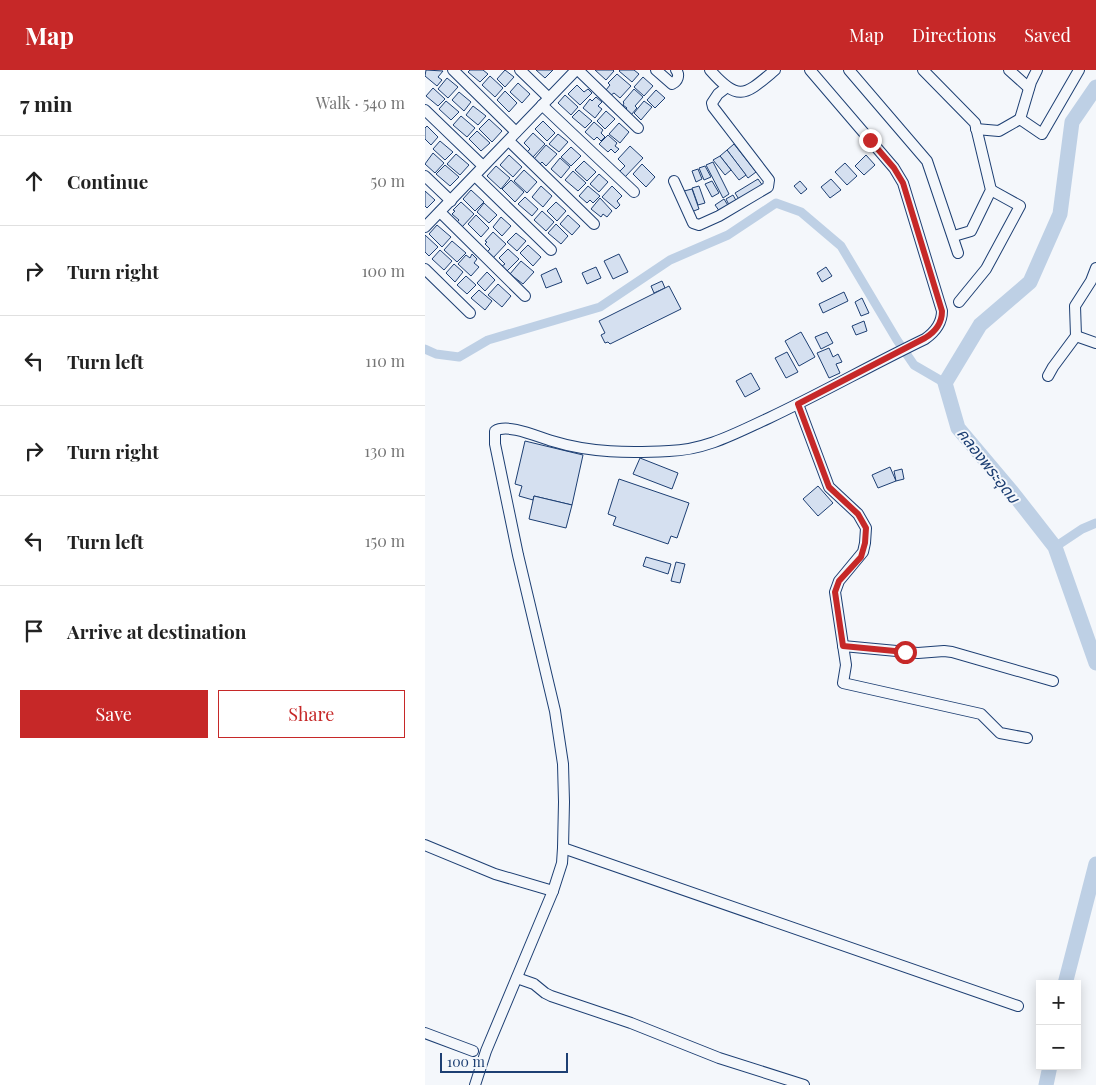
<!DOCTYPE html>
<meta charset="utf-8">
<style>
:root{--surface:#fff;--page:#f6f6f6;--text:#222;--muted:#767676;--line:#e0e0e0;--accent:#c62828}
body{margin:0;font-family:"Playfair Display","Noto Sans Thai",serif;background:var(--page);color:var(--text)}
.controls{position:absolute;right:15px;bottom:15px;display:grid;overflow:hidden;border-radius:0px;box-shadow:0 2px 12px #0003}
.controls button{width:45px;height:45px;display:grid;place-items:center;padding:0;border:0;border-bottom:1px solid var(--line);background:var(--surface);color:var(--text);font:25px sans-serif}
.scale{position:absolute;left:15px;bottom:12px;width:128px;box-sizing:border-box;padding-left:5px;border:2px solid #1d3f73;border-top:0;font-size:14px;line-height:18px;white-space:nowrap;color:#1d3f73;-webkit-text-stroke:4px #f4f7fb;paint-order:stroke}
.stop{position:absolute;width:15px;height:15px;margin:-11px;border:4px solid #c62828;border-radius:50%;background:#fff}
.stop.end{background:#c62828;border-color:#fff;box-shadow:0 1px 5px #0008}
.list{margin:0;padding:0;list-style:none}
h2{display:flex;justify-content:space-between;align-items:center;height:65px;margin:0;padding:0 20px;font-size:21px}
h2 small{font-size:16px;font-weight:400;color:var(--muted)}
.list li{display:grid;grid-template-columns:32px 1fr auto;gap:15px;align-items:center;box-sizing:border-box;height:90px;padding:0 20px;border-top:1px solid var(--line)}
.list b{display:block;font-size:19px;white-space:nowrap}
.list em{font-size:16px;font-style:normal;color:var(--muted)}
.actions{display:flex;gap:10px;padding:15px 20px}
.actions a{flex:1;padding:11px 0;border:1px solid var(--accent);border-radius:0px;text-align:center;font-size:18px;color:var(--accent)}
.actions .main{background:var(--accent);color:#fff}
.icon{flex:none;width:28px;height:28px;fill:none;stroke:currentColor;stroke-width:2;stroke-linecap:round;stroke-linejoin:round}
.map{position:relative;flex:none;width:671px;height:1015px;overflow:hidden}
header{display:flex;align-items:center;gap:30px;box-sizing:border-box;height:70px;padding:0 25px;background:var(--accent);color:#fff}
header strong{font-size:24px}
nav{display:flex;gap:28px;margin-inline-start:auto;font-size:18px}
main{display:flex}
aside{flex:1;background:var(--surface)}
.map>svg:first-child{display:block}
</style>
<header>
<strong>Map</strong>
<nav><a>Map</a><a>Directions</a><a>Saved</a></nav>
</header>
<main>
<aside>
<h2>7 min<small>Walk · 540 m</small></h2>
<ul class="list">
<li><svg class="icon" aria-label="ahead" viewBox="0 0 24 24"><path d="M12 20V5M6 11l6-6 6 6"/></svg><div><b>Continue</b></div><em>50 m</em></li>
<li><svg class="icon" aria-label="right" viewBox="0 0 24 24"><path d="M7 20v-9h11M14 6l5 5-5 5"/></svg><div><b>Turn right</b></div><em>100 m</em></li>
<li><svg class="icon" aria-label="left" viewBox="0 0 24 24"><path d="M17 20v-9H6M10 6l-5 5 5 5"/></svg><div><b>Turn left</b></div><em>110 m</em></li>
<li><svg class="icon" aria-label="right" viewBox="0 0 24 24"><path d="M7 20v-9h11M14 6l5 5-5 5"/></svg><div><b>Turn right</b></div><em>130 m</em></li>
<li><svg class="icon" aria-label="left" viewBox="0 0 24 24"><path d="M17 20v-9H6M10 6l-5 5 5 5"/></svg><div><b>Turn left</b></div><em>150 m</em></li>
<li><svg class="icon" aria-label="arrive" viewBox="0 0 24 24"><path d="M6 21V4h12l-3 4 3 4H6"/></svg><div><b>Arrive at destination</b></div></li>
</ul>
<div class="actions"><a class="main">Save</a><a>Share</a></div>
</aside>
<div class="map">
<svg width="671" height="1015" viewBox="0 0 671 1015">
<rect width="100%" height="100%" fill="#f4f7fb"/>
<g fill="none" stroke-linecap="round" stroke-linejoin="round">
<g stroke="#bed0e5" stroke-width="9">
<path d="M0,279L11,284L34,287L63,270L175,237L245,190L303,165L351,133L376,142L416,176L472,270L489,295L520,313"/>
<path d="M630,477L657,459L671,453"/>
</g>
<g stroke="#bed0e5" stroke-width="15">
<path d="M671,17L647,52L635,144L605,212L555,255L520,313L533,358L587,422L630,477L671,593"/>
<path d="M640,914L671,794"/>
<path d="M621,1015L625,996"/>
</g>
</g>
<g fill="#d5e0f0" stroke="#1d3f73">
<path d="M1,0L18,1L13,7L17,10L12,16L0,6Z"/>
<path d="M45,0H58L63,4L55,12L43,2Z"/>
<path d="M80,0L89,7L80,17L72,9Z"/>
<path d="M111,0H128L120,8Z"/>
<path d="M170,0H188L189,1L181,10Z"/>
<path d="M195,0H209L214,4L207,12L194,1Z"/>
<path d="M192,4L206,16L195,28L189,23L186,25L181,20L185,15L183,13Z"/>
<path d="M65,6L78,18L70,27L57,15Z"/>
<path d="M218,7L228,16L219,26L209,17Z"/>
<path d="M22,8L33,17L23,28L13,19Z"/>
<path d="M93,13L105,24L97,33L85,22Z"/>
<path d="M152,15L159,22L163,19L167,23L155,35L143,24Z"/>
<path d="M8,18L20,29L13,36L1,26Z"/>
<path d="M209,19L218,27L210,36L212,38L206,45L200,40L202,38L198,35L199,33L198,32Z"/>
<path d="M231,20L240,28L230,38L222,30Z"/>
<path d="M80,21L92,33L84,42L72,30Z"/>
<path d="M34,22L46,32L39,41L27,30Z"/>
<path d="M140,25L153,37L146,45L133,33Z"/>
<path d="M171,27L177,32L173,36L177,39L170,48L158,38L165,29L167,31Z"/>
<path d="M21,31L34,42L26,50L14,39Z"/>
<path d="M219,31L227,37L216,50L209,43Z"/>
<path d="M48,36L61,46L53,55L41,45Z"/>
<path d="M154,40L167,51L160,58L147,47Z"/>
<path d="M181,41L190,49L180,59L172,51Z"/>
<path d="M36,46L50,58L42,67L28,55Z"/>
<path d="M64,49L77,61L67,72L54,59Z"/>
<path d="M118,51L130,63L122,71L110,59Z"/>
<path d="M169,52L178,60L176,63L180,67L176,71L172,67L169,70L160,62Z"/>
<path d="M194,53L204,62L195,73L184,64Z"/>
<path d="M2,56L13,67L6,75L0,69V58Z"/>
<path d="M52,61L65,73L56,81L44,69Z"/>
<path d="M108,63L120,74L108,87L102,82L105,79L99,73Z"/>
<path d="M133,64L143,72L134,82L124,74Z"/>
<path d="M183,65L192,73L190,76L194,79L190,83L186,79L183,82L174,74Z"/>
<path d="M15,71L28,82L20,90L8,79Z"/>
<path d="M309,74L331,102L323,108L302,80Z"/>
<path d="M121,75L132,84L121,96L117,92L115,94L109,89Z"/>
<path d="M205,76L218,88L199,108L193,103L200,96L193,89Z"/>
<path d="M146,77L156,86L146,96L136,87Z"/>
<path d="M302,80L321,105L314,110L295,86Z"/>
<path d="M8,83L19,93L10,103L0,94Z"/>
<path d="M31,84L44,95L35,105L22,94Z"/>
<path d="M84,85L97,97L88,107L75,95Z"/>
<path d="M441,85L450,95L439,105L430,96Z"/>
<path d="M295,86L306,100L300,105L288,90Z"/>
<path d="M135,88L145,97L136,108L126,99Z"/>
<path d="M159,91L171,102L162,111L150,100Z"/>
<path d="M288,92L304,124L298,128L281,95Z"/>
<path d="M420,93L432,106L422,115L410,102Z"/>
<path d="M217,94L230,107L221,117L208,104Z"/>
<path d="M20,95L34,107L25,116L11,104Z"/>
<path d="M71,96L85,108L76,119L62,106Z"/>
<path d="M280,96L286,107L279,110L274,98Z"/>
<path d="M273,99L277,109L271,112L267,101Z"/>
<path d="M99,100L112,112L102,123L89,111Z"/>
<path d="M148,101L161,113L153,121L140,110Z"/>
<path d="M174,104L183,112L174,122L165,114Z"/>
<path d="M333,109L338,116L315,131L310,123Z"/>
<path d="M406,109L416,120L405,128L396,117Z"/>
<path d="M86,110L99,122L90,132L77,119Z"/>
<path d="M287,111L294,123L287,127L280,114Z"/>
<path d="M375,111L382,119L376,124L369,116Z"/>
<path d="M116,116L127,126L118,137L107,127Z"/>
<path d="M163,116L175,126L168,133L165,130L162,133L154,126Z"/>
<path d="M187,116L197,126L192,131L195,135L191,139L177,127Z"/>
<path d="M274,116L280,133L273,135L267,118Z"/>
<path d="M267,119L274,139L266,142L259,121Z"/>
<path d="M46,120L59,132L50,141L38,129Z"/>
<path d="M0,121L10,130L2,138L0,136Z"/>
<path d="M308,125L313,134L305,137L301,129Z"/>
<path d="M100,127L113,139L107,146L93,134Z"/>
<path d="M175,128L187,141L182,147L178,144L176,147L166,139Z"/>
<path d="M299,129L304,137L295,142L290,135Z"/>
<path d="M36,132L49,144L37,157L32,152L34,150L27,144L30,141L28,140Z"/>
<path d="M131,132L141,141L132,151L122,141Z"/>
<path d="M59,133L72,145L64,153L52,142Z"/>
<path d="M117,141L129,152L121,161L109,150Z"/>
<path d="M51,145L64,158L56,167L43,154Z"/>
<path d="M143,145L155,156L147,165L135,154Z"/>
<path d="M76,147L86,156L77,166L68,157Z"/>
<path d="M131,154L143,166L136,174L123,163Z"/>
<path d="M12,155L26,167L17,177L4,164Z"/>
<path d="M68,162L81,174L68,188L62,182L65,179L60,174L62,172L60,171Z"/>
<path d="M91,163L101,171L92,181L82,172Z"/>
<path d="M0,165L13,177L4,186L0,182Z"/>
<path d="M27,171L41,183L32,192L19,180Z"/>
<path d="M103,175L116,187L108,196L95,183Z"/>
<path d="M83,179L94,189L82,201L77,196L80,194L74,188Z"/>
<path d="M15,180L27,191L19,200L7,189Z"/>
<path d="M47,184L52,189L49,193L54,197L46,206L33,194L41,185L45,188Z"/>
<path d="M194,184L203,202L188,209L179,191Z"/>
<path d="M96,191L109,202L98,214L85,204Z"/>
<path d="M29,194L38,202L30,212L21,203Z"/>
<path d="M171,197L176,208L162,214L157,203Z"/>
<path d="M401,197L407,206L397,212L392,203Z"/>
<path d="M131,198L137,212L121,218L116,205Z"/>
<path d="M62,202L70,210L60,221L52,213Z"/>
<path d="M41,206L51,215L42,224L32,215Z"/>
<path d="M237,211L240,218L229,223L226,216Z"/>
<path d="M73,214L86,226L77,237L63,225Z"/>
<path d="M244,216L256,239L185,274L183,272L180,273L176,265L180,263L174,251Z"/>
<path d="M54,220L67,231L60,240L46,228Z"/>
<path d="M419,222L423,231L398,243L394,234Z"/>
<path d="M437,228L444,243L436,246L430,232Z"/>
<path d="M439,251L442,261L431,265L427,256Z"/>
<path d="M376,262L390,287L374,296L360,271Z"/>
<path d="M402,262L408,273L396,279L390,267Z"/>
<path d="M404,278L408,287L413,284L417,292L411,294L415,303L404,308L392,283Z"/>
<path d="M362,282L373,302L361,308L350,288Z"/>
<path d="M326,303L335,319L320,327L311,311Z"/>
<path d="M100,371L158,385L147,435L109,426L108,430L94,426L97,416L90,414Z"/>
<path d="M215,388L253,403L247,419L208,404Z"/>
<path d="M465,397L471,411L453,418L447,405Z"/>
<path d="M477,399L479,409L471,411L469,401Z"/>
<path d="M194,409L264,433L252,468L246,466L243,474L188,455L191,447L183,444Z"/>
<path d="M393,416L408,433L393,446L378,429Z"/>
<path d="M109,426L147,435L141,458L104,449Z"/>
<path d="M221,487L246,494L243,504L218,496Z"/>
<path d="M251,492L260,494L255,513L246,511Z"/>
</g>
<g fill="none" stroke-linecap="round" stroke-linejoin="round">
<g stroke="#1d3f73" stroke-width="12">
<g id="minor">
<path d="M28,0L91,62"/>
<path d="M95,0L124,28"/>
<path d="M153,0L213,58"/>
<path d="M231,0L247,14C253,11 255,5 251,0"/>
<path d="M285,0C314,33 320,25 350,0"/>
<path d="M424,0L502,91L533,183"/>
<path d="M498,0L550,53L566,120L546,161L529,166"/>
<path d="M584,0L604,18"/>
<path d="M117,35L209,122"/>
<path d="M0,40L58,96"/>
<path d="M595,49L606,12L612,0"/>
<path d="M551,59L574,61L595,49L617,64L654,0"/>
<path d="M84,71L169,154"/>
<path d="M0,106L26,131"/>
<path d="M50,106L126,180"/>
<path d="M249,111L268,153L274,155L294,146L343,117L344,110L288,37L287,33L293,24L302,17"/>
<path d="M15,142L100,226"/>
<path d="M0,157L151,0"/>
<path d="M0,199L45,243"/>
<path d="M534,232L561,199L595,136L566,120"/>
<path d="M651,266L671,273"/>
<path d="M623,306L628,297L651,266L650,236L666,211L671,198"/>
<path d="M373,334L404,417L433,444L441,458L440,473L438,482L414,511L410,522L421,595L418,613L556,644L575,663L602,668"/>
<path d="M418,576L493,583L519,581L527,582L628,611"/>
<path d="M0,775L70,804L128,821"/>
<path d="M138,778L593,936"/>
<path d="M92,908L109,914L120,923L126,926L206,953L294,988L379,1015"/>
<path d="M0,963L48,981"/>
<path d="M50,1015L61,981L128,821L137,793L138,778L139,732L138,694L130,641L93,485L70,374V361C83,353 113,367 127,371C166,383 204,383 244,381C281,380 311,363 344,348C397,323 448,294 500,269C510,262 517,253 517,241L478,113L469,98L385,0"/>
</g>
</g>
<use href="#minor" stroke="#f4f7fb" stroke-width="10"/>
</g>
<g fill="none" stroke-linecap="round" stroke-linejoin="round">
<path stroke="#c62828" stroke-width="6" d="M445,70L469,98L478,113L517,241C517,253 510,262 500,268L373,334L404,417L433,444L441,458L440,473L436,487L414,511L410,522L418,576L480,582"/>
</g>
<g text-anchor="middle" dominant-baseline="central" stroke-width="4" stroke-linejoin="round" paint-order="stroke">
<g font-size="16" font-style="italic" fill="#1d3f73" stroke="#f4f7fb">
<text transform="translate(564 395) rotate(52)">คลองพระอุดม</text>
</g>
</g>
</svg>
<div class="controls">
<button>+</button>
<button>−</button>
</div>
<div class="scale">100 m</div>
<div class="stop" style="left:480px;top:582px"></div>
<div class="stop end" style="left:445px;top:70px"></div>
</div>
</main>
